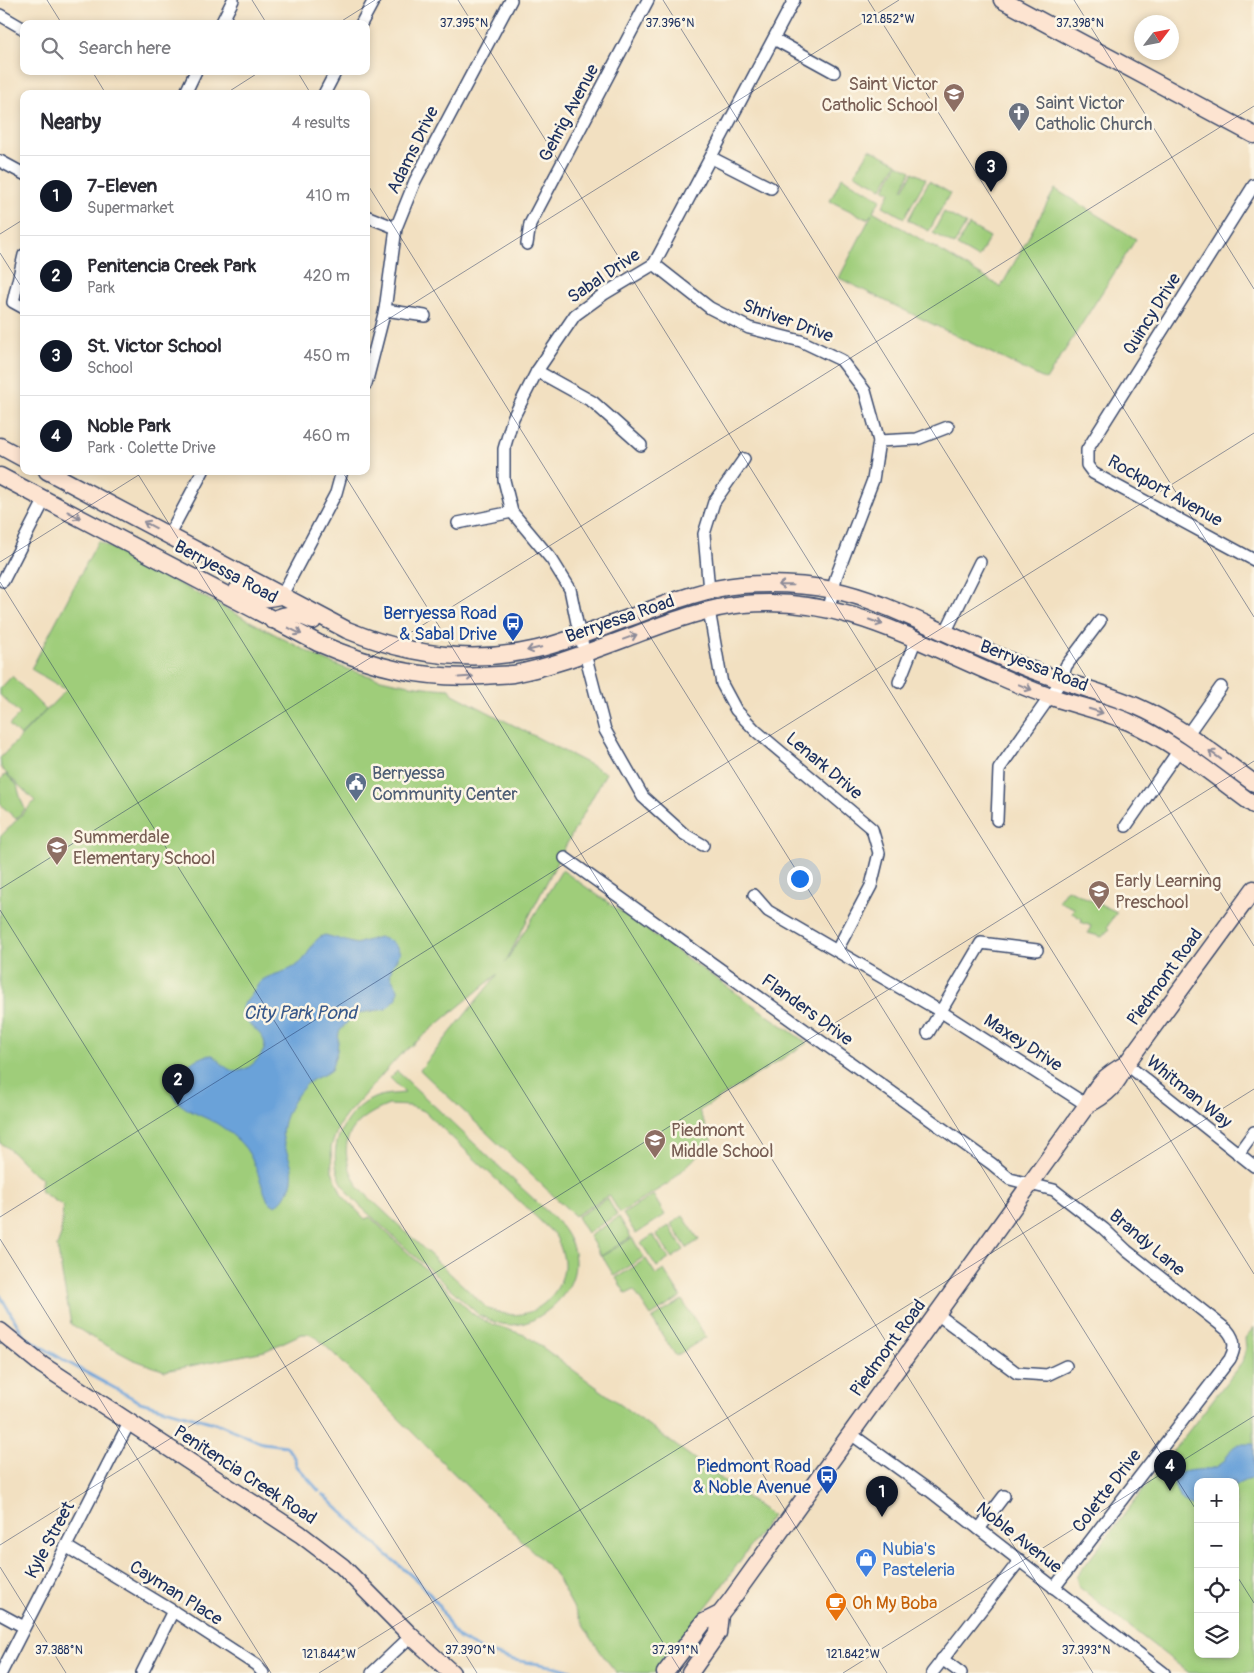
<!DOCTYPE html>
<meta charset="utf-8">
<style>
:root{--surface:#fff;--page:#f7f7f7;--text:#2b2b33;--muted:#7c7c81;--line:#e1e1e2;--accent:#111827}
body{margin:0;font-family:Pangolin,sans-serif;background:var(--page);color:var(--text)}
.controls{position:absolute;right:15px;bottom:15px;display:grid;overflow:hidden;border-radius:10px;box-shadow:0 2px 8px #0003}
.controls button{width:45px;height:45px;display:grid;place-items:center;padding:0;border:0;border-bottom:1px solid var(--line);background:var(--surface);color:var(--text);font:25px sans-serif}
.compass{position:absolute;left:1134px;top:15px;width:45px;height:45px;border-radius:50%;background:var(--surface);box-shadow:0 2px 8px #0003;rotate:58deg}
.you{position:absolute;left:799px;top:878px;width:18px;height:18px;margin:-12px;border:4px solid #fff;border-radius:50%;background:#1a73e8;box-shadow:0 0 0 8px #1a73e833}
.badge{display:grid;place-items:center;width:32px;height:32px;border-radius:50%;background:var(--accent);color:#fff;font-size:16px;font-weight:700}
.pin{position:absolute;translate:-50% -41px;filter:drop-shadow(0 1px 2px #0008)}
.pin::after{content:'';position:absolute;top:26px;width:18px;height:15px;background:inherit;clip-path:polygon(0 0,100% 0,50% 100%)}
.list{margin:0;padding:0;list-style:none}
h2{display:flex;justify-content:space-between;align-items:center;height:65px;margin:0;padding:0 20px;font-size:21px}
h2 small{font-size:16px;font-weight:400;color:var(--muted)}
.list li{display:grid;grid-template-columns:32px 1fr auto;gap:15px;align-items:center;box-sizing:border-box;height:80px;padding:0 20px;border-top:1px solid var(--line)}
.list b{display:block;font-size:19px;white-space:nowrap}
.list p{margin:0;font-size:16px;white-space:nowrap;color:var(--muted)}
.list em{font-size:16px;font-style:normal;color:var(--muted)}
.icon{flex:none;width:28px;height:28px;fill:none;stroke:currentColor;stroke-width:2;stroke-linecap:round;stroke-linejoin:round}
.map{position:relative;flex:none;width:1254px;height:1673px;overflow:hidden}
.search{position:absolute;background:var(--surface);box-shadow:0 2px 8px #0003;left:20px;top:20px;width:350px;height:55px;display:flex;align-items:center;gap:12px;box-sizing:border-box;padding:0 18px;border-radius:10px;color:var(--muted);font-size:19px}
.panel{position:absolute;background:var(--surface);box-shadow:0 2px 8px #0003;left:20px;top:90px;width:350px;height:385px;border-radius:10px}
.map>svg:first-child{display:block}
</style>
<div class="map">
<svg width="1254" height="1673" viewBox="0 0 1254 1673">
<rect width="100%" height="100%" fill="#fcf5e5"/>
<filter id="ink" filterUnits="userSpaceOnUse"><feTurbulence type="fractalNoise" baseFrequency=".02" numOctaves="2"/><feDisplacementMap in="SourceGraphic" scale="10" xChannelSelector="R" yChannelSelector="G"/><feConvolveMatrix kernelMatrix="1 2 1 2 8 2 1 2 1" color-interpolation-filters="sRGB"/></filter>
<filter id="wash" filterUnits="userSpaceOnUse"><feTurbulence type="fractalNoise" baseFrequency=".0096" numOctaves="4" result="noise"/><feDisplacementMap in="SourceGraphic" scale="20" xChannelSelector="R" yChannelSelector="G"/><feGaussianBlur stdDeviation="1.12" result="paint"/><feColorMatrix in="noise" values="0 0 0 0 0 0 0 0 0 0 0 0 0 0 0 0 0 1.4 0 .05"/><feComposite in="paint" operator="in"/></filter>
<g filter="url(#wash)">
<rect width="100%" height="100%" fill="#f2e0c1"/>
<g fill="#9fcd7a" stroke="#5d7e6c" fill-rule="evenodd">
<path d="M870,149L897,163L882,188L855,174Z"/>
<path d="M898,164L911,171L902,189L903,190L913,172L926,179L904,218L883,206L890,192L884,189Z"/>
<path d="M842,177L881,199L873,211L1001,287L1055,189L1136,239L1046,380L839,278L872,214L867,219L830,201Z"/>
<path d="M929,181L950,193L929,231L908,220Z"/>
<path d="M944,212L966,224L954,245L933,233Z"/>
<path d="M969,225L990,237L978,258L957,246Z"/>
<path d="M98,541L318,657C360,676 404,687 450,689L453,694L606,773L564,849L505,963L562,870L807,1043L699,1111L712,1142L669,1183L620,1213L609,1195L575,1216L420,1070L498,974L399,1056L348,1113L339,1125L331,1147L332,1171L342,1195L365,1219L370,1217L473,1314C489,1325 509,1329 527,1336L772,1516L714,1597L654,1673H617L604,1657L584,1627L554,1572L417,1437L334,1354L316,1337L308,1334H301L265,1351L165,1371L132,1359L91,1337L71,1324L57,1246L61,1235L63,1206L40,1191L42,1178C25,1170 17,1152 0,1143V837L35,801L1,768L0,758L66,690L31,669Z"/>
<path d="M12,676L46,710L20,736L9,725L20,714L0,695V689Z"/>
<path d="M6,774L17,785L21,800L25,809L16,819L0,804V780Z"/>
<path d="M1067,889L1117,912L1107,927L1109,929L1102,937L1088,933L1091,926L1081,922L1082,919L1072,913L1074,908L1058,901Z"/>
<path d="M397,1071L556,1220C582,1249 582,1280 552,1307C540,1317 527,1325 511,1325C500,1325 489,1320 479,1315L359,1205C350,1195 342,1186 338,1173C328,1143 347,1110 374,1098C384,1094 394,1094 405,1093L390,1078ZM389,1105L410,1106L424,1111L555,1235C560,1245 565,1257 564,1268C562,1288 545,1308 526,1313C513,1317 500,1313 488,1309L359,1188C335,1147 345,1122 389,1105Z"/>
<path d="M653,1195L665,1215L636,1234L623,1214Z"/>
<path d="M607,1198L617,1215L587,1233L577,1217Z"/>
<path d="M683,1216L699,1240L687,1248L671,1224Z"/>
<path d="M619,1217L631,1237L601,1256L589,1236Z"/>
<path d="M669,1226L684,1250L672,1258L656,1234Z"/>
<path d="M653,1235L669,1259L657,1267L641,1243Z"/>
<path d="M632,1238L644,1257L614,1276L602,1256Z"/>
<path d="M646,1259L656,1275L664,1270L681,1297L651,1316L634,1290L626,1294L616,1278Z"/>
<path d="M682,1300L706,1337L676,1356L652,1319Z"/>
<path d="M1254,1327V1673H1189L1079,1587L1076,1577L1242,1362L1246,1348L1245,1338ZM1198,1482H1235V1654H1198Z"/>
</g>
<g fill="#6ba2d9" stroke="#43689c">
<path d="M325,935L356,944L379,937L391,941L397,947L400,953L392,967L390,975L398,989L397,998L386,1009L359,1013L349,1020L339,1032L337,1051L331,1070C324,1076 315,1077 308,1083C296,1094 286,1111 283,1126C278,1150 305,1168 285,1196C282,1201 279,1204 274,1205L268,1201C260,1183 255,1157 241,1143C234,1136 222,1126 214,1122C193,1111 155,1102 183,1070C190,1062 202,1055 213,1055C220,1061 228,1073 238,1071C246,1070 251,1066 257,1060C282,1033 239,1029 242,1009C242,1004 246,1001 250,997C254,992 257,985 261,981C272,973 288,973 300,963C309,956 312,938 325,935Z"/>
<path d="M1239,1444H1254V1478L1247,1479L1235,1487V1482H1198V1510C1188,1505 1180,1500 1176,1490C1165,1463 1206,1474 1218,1466C1229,1460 1226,1449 1239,1444Z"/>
</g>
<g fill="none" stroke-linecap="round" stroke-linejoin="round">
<g stroke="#6ba2d9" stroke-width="3">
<path d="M0,1295L24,1336L65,1361L140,1402L221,1425L262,1443L286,1446L295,1459L296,1465L319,1491"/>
<path d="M323,1494L386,1554L420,1583L439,1605L452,1630L460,1639L483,1651L514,1660L557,1667L579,1673"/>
</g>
</g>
</g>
<g filter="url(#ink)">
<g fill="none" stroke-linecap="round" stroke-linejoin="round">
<g stroke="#3b4a6d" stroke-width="14">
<g id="street">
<path d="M0,15L24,29"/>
<path d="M221,24L233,0"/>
<path d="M361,24L374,0"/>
<path d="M774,39L834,72"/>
<path d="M185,94L196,71"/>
<path d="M324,94L336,71"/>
<path d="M712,158L771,188"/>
<path d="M0,161L24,174"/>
<path d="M1254,185L1087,450V465L1093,473L1254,560"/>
<path d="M366,216L396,228"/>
<path d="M527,244L530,224L648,0"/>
<path d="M24,255L13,302L24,308"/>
<path d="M654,264L710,308L749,328L801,341L841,360L865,391L879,441L873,480L836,577L829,609"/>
<path d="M385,310L425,316"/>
<path d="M537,371L593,402L641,445"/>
<path d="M366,384L385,310L396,228L415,181L511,0"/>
<path d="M879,441L917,439L948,427"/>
<path d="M458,523L512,512"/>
<path d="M169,535L203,471"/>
<path d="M3,581L45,499"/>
<path d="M709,591L704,534L714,502L744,459"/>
<path d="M282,595L336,493L342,471"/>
<path d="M709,610L722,684L736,710L756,731L872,829L879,853L871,886L837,950"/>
<path d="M945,633L980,562"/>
<path d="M899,682L916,639"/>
<path d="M1187,735L1221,687"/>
<path d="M997,820L999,769L1061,681L1066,666L1100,621"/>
<path d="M1126,826L1179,750"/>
<path d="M703,845L684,834L643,797L605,730L577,623L570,589L552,560L512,512L504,480V449L513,418L537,371L575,315L604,294L654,264L794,0"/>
<path d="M565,858L992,1164L1010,1179L1054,1190L1104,1229L1127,1251L1227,1330C1235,1339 1236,1348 1230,1359L1054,1588"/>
<path d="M754,895L768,911L940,1011L1087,1105"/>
<path d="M928,1033L981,943L1037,950"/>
<path d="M1126,1064L1254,1166"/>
<path d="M1238,1154L1254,1132"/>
<path d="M937,1314L1017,1373L1047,1375L1066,1366"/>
<path d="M851,1434L930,1491L1164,1673"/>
<path d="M979,1529L1004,1496"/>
<path d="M67,1547L173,1611L256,1665L263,1673"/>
<path d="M0,1614L24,1627"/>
<path d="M942,1659L961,1673"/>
<path d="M1,1673L129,1423"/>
<path d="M142,1673L173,1611"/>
<path d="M372,1673L411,1636"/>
<path d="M932,1673L1020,1560"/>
</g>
</g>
<g stroke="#3b4a6d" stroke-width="19">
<g id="secondary">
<path d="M1002,0L1254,135"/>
<path d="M0,446L24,459"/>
<path d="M47,471L347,630C408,655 473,664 537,649C570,641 602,627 634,616C668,603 705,588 741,585C771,583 803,584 833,590C872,598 910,617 946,633C970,644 994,654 1017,664C1056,681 1098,690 1136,706C1180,725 1216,756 1254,783"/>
<path d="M0,476L318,643C373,667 423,680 483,676C493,675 504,675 513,674C551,667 588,652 624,639C662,625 702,608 744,604C841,595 915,641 1001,677C1018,684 1035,692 1052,697C1078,706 1104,711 1129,722C1174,742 1214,776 1254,805"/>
<path d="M237,590C255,599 263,601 282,595"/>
<path d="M272,620C290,612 295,613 313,621"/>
<path d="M1087,1105C1107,1095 1117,1085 1126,1064L1254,889"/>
<path d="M0,1331L42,1365L300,1534L342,1566L411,1636L452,1673"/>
<path d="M665,1673L704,1622L720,1614L731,1600L1087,1105C1096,1084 1106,1075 1126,1064"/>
<path d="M690,1673L718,1633L720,1614"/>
</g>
</g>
<use href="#street" stroke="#fff" stroke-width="11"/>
<use href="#secondary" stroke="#fde4d1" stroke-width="16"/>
</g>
<defs><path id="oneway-shaft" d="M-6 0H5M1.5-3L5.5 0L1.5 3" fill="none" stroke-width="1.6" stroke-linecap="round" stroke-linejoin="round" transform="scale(1.25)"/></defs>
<g stroke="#8c8a98">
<use href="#oneway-shaft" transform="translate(74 515) rotate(28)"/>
<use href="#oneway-shaft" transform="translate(150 525) rotate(-152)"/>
<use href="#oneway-shaft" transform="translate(785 585) rotate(-179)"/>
<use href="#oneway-shaft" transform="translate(876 622) rotate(19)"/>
<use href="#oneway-shaft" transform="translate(295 631) rotate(27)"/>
<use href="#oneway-shaft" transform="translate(630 637) rotate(-20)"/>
<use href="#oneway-shaft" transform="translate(534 649) rotate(167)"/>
<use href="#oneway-shaft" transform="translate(466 677) rotate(-4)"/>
<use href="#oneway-shaft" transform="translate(1025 687) rotate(22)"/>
<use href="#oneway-shaft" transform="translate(1096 711) rotate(17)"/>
<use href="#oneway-shaft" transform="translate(1215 755) rotate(-144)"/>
</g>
</g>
<path fill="none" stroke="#1b2f5e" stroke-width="1" stroke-opacity="0.45" d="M47,0L62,24M252,0L267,24M458,0L1254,1274M663,0L1254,946M868,0L1254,617M1074,0L1254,289M337,24L375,0M92,71L106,94M297,71L311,94M225,94L261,71M366,182L1198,1513M0,234L24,219M0,253L24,291M366,333L899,0M136,471L887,1673M342,471L1093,1673M0,562L145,471M0,582L682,1673M0,889L1254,106M0,910L477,1673M0,1217L1254,433M0,1239L271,1673M0,1545L1254,761M0,1567L66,1673M1235,1573L1254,1603M319,1673L1254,1089M843,1673L1254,1416"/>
<defs>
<g id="school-pin" transform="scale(1.125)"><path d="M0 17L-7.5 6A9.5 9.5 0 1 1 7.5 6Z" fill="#8d6e63" stroke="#fcf5e5"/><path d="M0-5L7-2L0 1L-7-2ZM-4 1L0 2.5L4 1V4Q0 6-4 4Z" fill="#fff"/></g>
<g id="church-pin" transform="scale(1.125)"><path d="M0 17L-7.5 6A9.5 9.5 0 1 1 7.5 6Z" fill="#6b7280" stroke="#fcf5e5"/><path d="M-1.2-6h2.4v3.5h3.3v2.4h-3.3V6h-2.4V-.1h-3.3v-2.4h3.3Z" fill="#fff"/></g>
<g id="bus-pin" transform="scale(1.125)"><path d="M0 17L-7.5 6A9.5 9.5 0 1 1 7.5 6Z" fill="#1a4fb4" stroke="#fcf5e5"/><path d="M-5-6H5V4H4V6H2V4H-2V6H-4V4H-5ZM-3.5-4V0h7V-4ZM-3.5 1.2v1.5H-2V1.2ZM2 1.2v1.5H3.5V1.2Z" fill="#fff"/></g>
<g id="civic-pin" transform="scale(1.125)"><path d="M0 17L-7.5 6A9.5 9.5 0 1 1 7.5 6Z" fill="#5c6f8a" stroke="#fcf5e5"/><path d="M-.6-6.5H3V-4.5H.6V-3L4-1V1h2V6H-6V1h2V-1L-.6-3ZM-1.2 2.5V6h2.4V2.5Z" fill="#fff"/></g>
<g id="shop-pin" transform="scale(1.125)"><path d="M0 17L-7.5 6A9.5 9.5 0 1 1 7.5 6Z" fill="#3f7fe0" stroke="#fcf5e5"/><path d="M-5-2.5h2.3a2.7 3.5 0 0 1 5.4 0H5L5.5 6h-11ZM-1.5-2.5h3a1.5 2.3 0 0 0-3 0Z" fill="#fff"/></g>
<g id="cafe-pin" transform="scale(1.125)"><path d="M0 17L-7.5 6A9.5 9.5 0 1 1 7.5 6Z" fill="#e8710a" stroke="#fcf5e5"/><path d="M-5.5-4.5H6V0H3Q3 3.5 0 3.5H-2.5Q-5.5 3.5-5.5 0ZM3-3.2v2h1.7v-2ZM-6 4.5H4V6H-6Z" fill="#fff"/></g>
</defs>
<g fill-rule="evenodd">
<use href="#school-pin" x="954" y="94"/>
<use href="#church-pin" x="1019" y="113"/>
<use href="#bus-pin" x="513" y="623"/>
<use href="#civic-pin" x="356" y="783"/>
<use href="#school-pin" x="57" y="847"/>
<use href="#school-pin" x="1099" y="891"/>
<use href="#school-pin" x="655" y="1140"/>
<use href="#bus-pin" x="827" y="1476"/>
<use href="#shop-pin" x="866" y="1559"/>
<use href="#cafe-pin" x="836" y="1603"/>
</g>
<g text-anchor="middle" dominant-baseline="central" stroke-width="5" stroke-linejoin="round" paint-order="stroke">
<g font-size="18" fill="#785e54" stroke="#fcf5e5" text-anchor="start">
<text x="938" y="84" text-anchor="end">Saint Victor<tspan x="938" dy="21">Catholic School</tspan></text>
<text x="73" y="837">Summerdale<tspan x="73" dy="21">Elementary School</tspan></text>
<text x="1115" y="881">Early Learning<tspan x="1115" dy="21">Preschool</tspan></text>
<text x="671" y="1130">Piedmont<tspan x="671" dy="21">Middle School</tspan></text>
</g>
<g font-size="18" fill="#5b616d" stroke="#fcf5e5" text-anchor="start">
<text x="1035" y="103">Saint Victor<tspan x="1035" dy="21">Catholic Church</tspan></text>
</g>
<g font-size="18" fill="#1b2f5e" stroke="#fcf5e5">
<text transform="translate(569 113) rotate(-62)">Gehrig Avenue</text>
<text transform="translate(413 150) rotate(-64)">Adams Drive</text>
<text transform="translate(604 276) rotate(-34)">Sabal Drive</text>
<text transform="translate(1152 314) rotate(-58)">Quincy Drive</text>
<text transform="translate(788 321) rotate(20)">Shriver Drive</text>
<text transform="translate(1165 491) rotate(29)">Rockport Avenue</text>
<text transform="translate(226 572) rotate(28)">Berryessa Road</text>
<text transform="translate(620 619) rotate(-19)">Berryessa Road</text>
<text transform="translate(1034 666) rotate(21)">Berryessa Road</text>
<text transform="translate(824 766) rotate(40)">Lenark Drive</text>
<text transform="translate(1165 977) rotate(-54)">Piedmont Road</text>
<text transform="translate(807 1010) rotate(36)">Flanders Drive</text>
<text transform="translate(1023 1043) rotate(33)">Maxey Drive</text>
<text transform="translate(1189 1092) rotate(39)">Whitman Way</text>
<text transform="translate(1147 1243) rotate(40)">Brandy Lane</text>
<text transform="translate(888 1348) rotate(-54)">Piedmont Road</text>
<text transform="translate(245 1475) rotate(33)">Penitencia Creek Road</text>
<text transform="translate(1107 1491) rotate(-52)">Colette Drive</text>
<text transform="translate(1019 1538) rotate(38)">Noble Avenue</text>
<text transform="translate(50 1540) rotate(-62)">Kyle Street</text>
<text transform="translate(176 1593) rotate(32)">Cayman Place</text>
</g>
<g font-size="18" fill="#164399" stroke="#fcf5e5" text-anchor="end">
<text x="497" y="613">Berryessa Road<tspan x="497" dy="21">&amp; Sabal Drive</tspan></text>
<text x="811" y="1466">Piedmont Road<tspan x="811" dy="21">&amp; Noble Avenue</tspan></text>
</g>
<g font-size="18" fill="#4e5e75" stroke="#fcf5e5" text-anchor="start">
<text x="372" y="773">Berryessa<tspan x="372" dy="21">Community Center</tspan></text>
</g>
<g font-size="18" fill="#366cbe" stroke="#fcf5e5" text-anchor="start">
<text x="882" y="1549">Nubia's<tspan x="882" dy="21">Pasteleria</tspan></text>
</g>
<g font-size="18" fill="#c56008" stroke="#fcf5e5" text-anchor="start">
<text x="852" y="1603">Oh My Boba</text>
</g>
<g font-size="19" font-style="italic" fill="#375789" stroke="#fcf5e5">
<text x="300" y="1013">City Park Pond</text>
</g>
</g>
<g font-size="12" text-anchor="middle" fill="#1b2f5e" stroke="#fcf5e5" stroke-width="5" stroke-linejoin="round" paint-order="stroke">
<text x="888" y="23">121.852°W</text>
<text x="464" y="27">37.395°N</text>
<text x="670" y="27">37.396°N</text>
<text x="1080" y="27">37.398°N</text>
<text x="59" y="1654">37.388°N</text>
<text x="470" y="1654">37.390°N</text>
<text x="675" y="1654">37.391°N</text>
<text x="1086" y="1654">37.393°N</text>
<text x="329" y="1658">121.844°W</text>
<text x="853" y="1658">121.842°W</text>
</g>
</svg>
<div class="controls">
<button>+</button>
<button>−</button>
<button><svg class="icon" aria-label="locate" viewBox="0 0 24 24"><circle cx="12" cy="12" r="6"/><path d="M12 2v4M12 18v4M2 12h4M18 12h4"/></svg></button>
<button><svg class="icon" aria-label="layers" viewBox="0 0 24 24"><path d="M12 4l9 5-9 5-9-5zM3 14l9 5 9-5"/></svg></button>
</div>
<svg class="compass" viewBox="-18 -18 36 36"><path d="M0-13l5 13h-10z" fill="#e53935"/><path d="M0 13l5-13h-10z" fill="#7c7c81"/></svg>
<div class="you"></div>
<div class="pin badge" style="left:882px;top:1517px">1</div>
<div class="pin badge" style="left:178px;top:1105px">2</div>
<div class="pin badge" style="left:991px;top:192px">3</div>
<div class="pin badge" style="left:1170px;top:1491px">4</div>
<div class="search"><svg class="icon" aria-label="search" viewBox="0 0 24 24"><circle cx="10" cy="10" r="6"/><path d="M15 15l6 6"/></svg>Search here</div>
<section class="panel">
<h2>Nearby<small>4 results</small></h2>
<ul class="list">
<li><span class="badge">1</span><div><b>7-Eleven</b><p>Supermarket</p></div><em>410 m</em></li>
<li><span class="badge">2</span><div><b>Penitencia Creek Park</b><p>Park</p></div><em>420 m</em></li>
<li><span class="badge">3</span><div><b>St. Victor School</b><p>School</p></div><em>450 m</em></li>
<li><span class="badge">4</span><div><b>Noble Park</b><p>Park · Colette Drive</p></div><em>460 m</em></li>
</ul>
</section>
</div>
